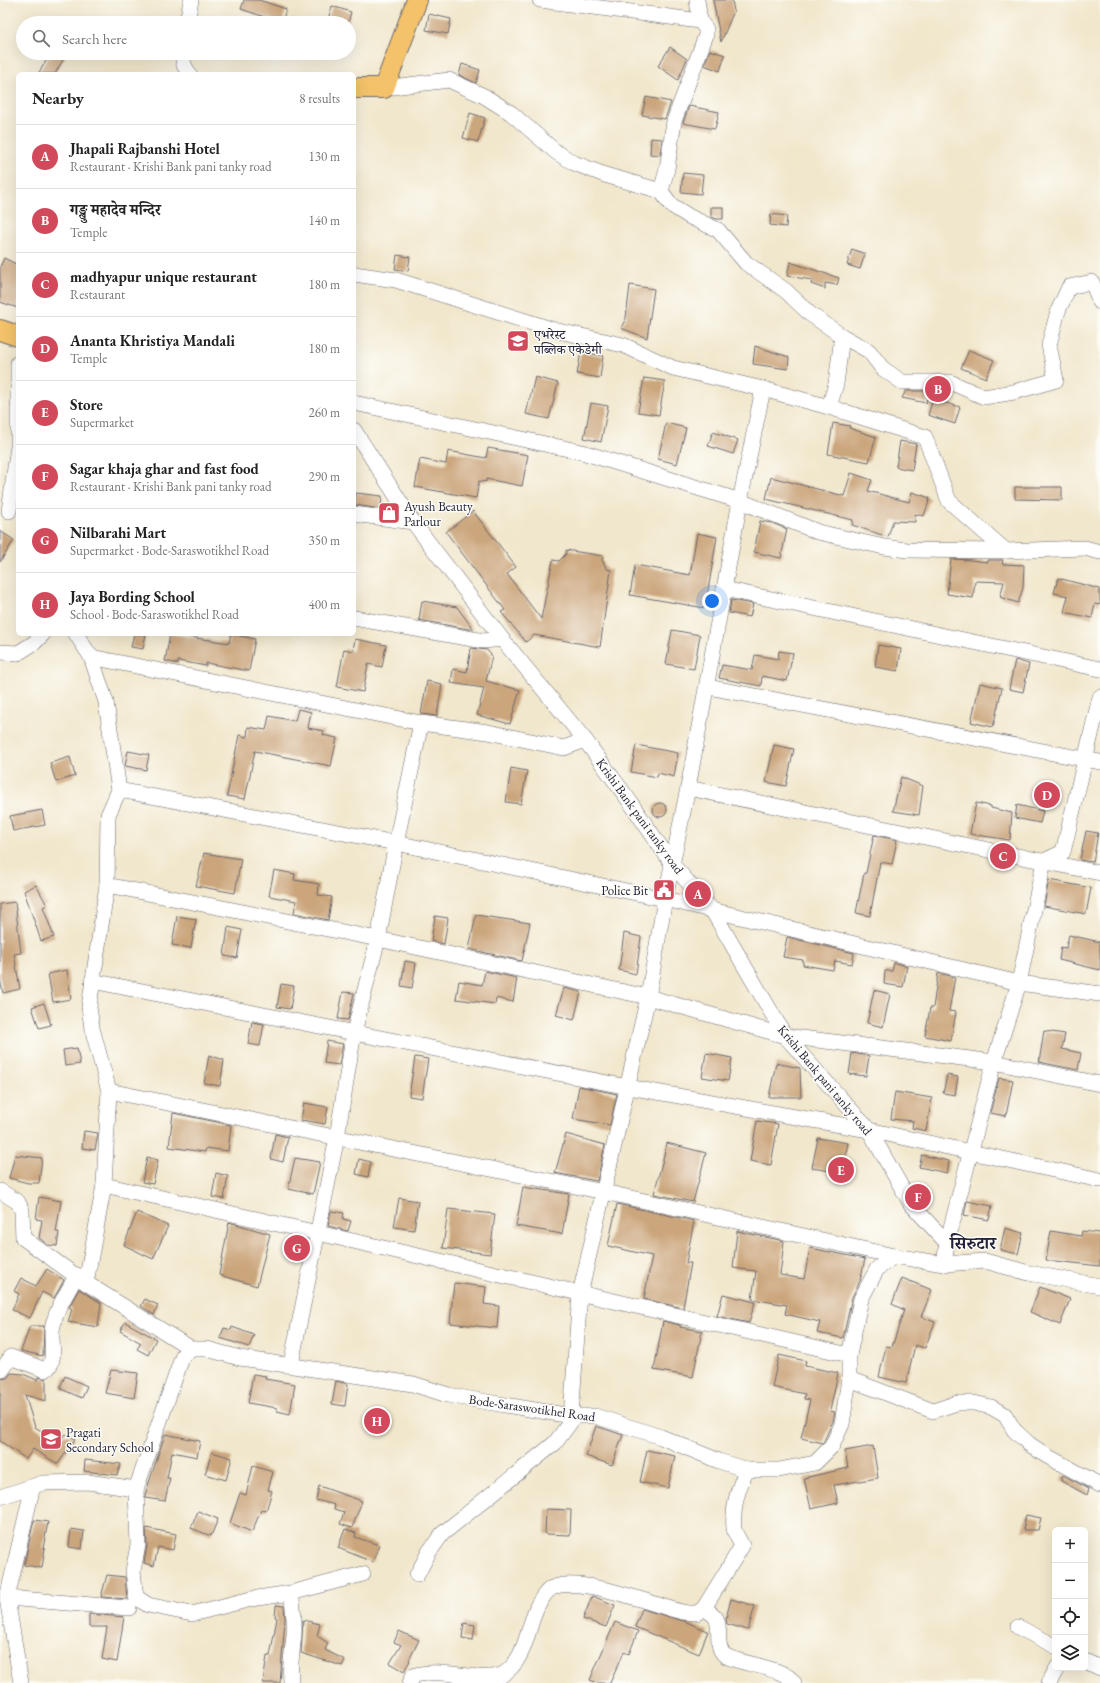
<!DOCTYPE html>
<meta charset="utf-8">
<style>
:root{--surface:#fff;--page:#f2f2f2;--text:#222;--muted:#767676;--line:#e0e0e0;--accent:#d1495b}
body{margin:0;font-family:"EB Garamond","Noto Serif Devanagari",serif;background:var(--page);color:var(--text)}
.controls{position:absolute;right:12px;bottom:12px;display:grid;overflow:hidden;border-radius:6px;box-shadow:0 4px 16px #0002}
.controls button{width:36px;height:36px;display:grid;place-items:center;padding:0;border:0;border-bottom:1px solid var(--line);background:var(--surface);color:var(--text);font:20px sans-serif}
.you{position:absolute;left:712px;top:601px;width:14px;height:14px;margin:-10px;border:3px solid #fff;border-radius:50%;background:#1a73e8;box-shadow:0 0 0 6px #1a73e833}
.badge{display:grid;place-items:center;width:26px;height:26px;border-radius:50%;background:var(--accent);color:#fff;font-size:13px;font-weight:700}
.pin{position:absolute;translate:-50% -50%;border:2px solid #fff;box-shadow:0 1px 4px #0006}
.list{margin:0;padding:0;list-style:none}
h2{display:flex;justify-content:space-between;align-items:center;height:52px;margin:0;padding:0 16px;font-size:17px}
h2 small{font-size:13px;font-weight:400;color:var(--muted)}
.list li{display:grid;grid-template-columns:26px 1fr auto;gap:12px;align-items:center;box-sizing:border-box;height:64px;padding:0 16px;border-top:1px solid var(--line)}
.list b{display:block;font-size:15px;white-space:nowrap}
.list p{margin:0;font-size:13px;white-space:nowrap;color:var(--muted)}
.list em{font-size:13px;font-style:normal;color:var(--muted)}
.icon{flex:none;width:22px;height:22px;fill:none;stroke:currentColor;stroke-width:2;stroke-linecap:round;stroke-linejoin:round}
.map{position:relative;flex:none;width:1100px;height:1683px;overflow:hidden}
.search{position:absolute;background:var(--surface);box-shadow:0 4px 16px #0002;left:16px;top:16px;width:340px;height:44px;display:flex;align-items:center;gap:10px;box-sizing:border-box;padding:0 14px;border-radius:22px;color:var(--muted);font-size:15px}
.panel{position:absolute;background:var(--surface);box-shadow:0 4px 16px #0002;left:16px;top:72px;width:340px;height:564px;border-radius:6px}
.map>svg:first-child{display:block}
</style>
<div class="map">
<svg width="1100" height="1683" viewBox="0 0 1100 1683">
<rect width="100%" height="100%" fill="#fdfcf7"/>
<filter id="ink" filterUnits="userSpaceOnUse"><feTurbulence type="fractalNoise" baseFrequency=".025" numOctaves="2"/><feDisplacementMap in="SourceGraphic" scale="8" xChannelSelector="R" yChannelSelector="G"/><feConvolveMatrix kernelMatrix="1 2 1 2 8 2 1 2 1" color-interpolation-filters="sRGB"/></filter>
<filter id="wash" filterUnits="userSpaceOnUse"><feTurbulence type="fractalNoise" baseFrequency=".012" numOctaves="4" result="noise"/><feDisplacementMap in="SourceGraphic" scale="16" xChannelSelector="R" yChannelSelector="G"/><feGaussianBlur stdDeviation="0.9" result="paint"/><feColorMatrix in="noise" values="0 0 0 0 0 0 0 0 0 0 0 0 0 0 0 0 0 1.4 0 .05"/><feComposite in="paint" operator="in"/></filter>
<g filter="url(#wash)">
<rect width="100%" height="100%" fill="#f1e7cc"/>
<g id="blocks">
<g fill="#cba57c">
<path d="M244,0H259L286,9L282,23L241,9Z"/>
<path d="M713,0H732L734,11L721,42Z"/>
<path d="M332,6L351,12L348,23H327Z"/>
<path d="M429,14L451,19L448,34L426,30Z"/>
<path d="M670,47L687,59L678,80L658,66Z"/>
<path d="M710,50L725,55L720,71L704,65Z"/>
<path d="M51,53H67L55,74H38Z"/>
<path d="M462,64L480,70L476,83L459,75Z"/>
<path d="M646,97L671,102L665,119L642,115Z"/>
<path d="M689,106L719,112L715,129L683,123Z"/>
<path d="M470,113L485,118L478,142L463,138Z"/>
<path d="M651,138L662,139L660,155L650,154Z"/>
<path d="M683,173L703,175L701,194L681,192Z"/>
<path d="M711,207H723V219H717L711,217Z"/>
<path d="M771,214L787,216L786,227L770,225Z"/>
<path d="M852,249L865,254L860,269L847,265Z"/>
<path d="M397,255L410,257L408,271L395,269Z"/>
<path d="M4,258L18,265V308L0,302V267Z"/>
<path d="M790,262L839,278L837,285L825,283V289L811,284L812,280L787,276Z"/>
<path d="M630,285L654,289L647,338L621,328L626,318Z"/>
<path d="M755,346L789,357L788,369L753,364Z"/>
<path d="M969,350L994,360L986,378L961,368Z"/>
<path d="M581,352L603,356L600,378L577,374Z"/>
<path d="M535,377L558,383L549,419L526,414Z"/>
<path d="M644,378L665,381L659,415L638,412Z"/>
<path d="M906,391H929L926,403L902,398Z"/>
<path d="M933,399L960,407L955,424L928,415Z"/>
<path d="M591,403L608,406L601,442L584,438Z"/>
<path d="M666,423L686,428L677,464L658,459Z"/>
<path d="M833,423L850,426L849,428L876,437L869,462L828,454Z"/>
<path d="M713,432L738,440L733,454L708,446Z"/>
<path d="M900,441L916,444L912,470L896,467Z"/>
<path d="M488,448L528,455L522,486L486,479V482L479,481L476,498L415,487L420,459L446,464L448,451L486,458Z"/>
<path d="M851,473L872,480L868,491L909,502L912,492L930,498L924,516L915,514V522L893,521L888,537L852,525L853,520L766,499L771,477L844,496Z"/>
<path d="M1015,487H1062V500L1015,499Z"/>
<path d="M356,493L382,496L381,509L355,505Z"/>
<path d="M473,511L516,567L507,574L541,619L553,560L559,561L566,554V550L603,556L602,560L607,569L611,570L600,647L534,635L526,642L501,612L505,610L446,532Z"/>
<path d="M760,521L772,523L787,529L781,558L754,552Z"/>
<path d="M0,531L14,540L0,562Z"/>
<path d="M697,533L717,537L705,608L630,595L635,565L690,575Z"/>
<path d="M951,559L970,560L988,562V560H1003L1002,564L1024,565L1023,588L1018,603L1000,597L1004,582L975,581L973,598L947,594Z"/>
<path d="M1058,578L1100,589V605L1095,604L1092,618L1064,612L1068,596L1054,593Z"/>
<path d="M731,600L753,604L750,617L729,613Z"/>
<path d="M422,601L457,607L474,630L419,620Z"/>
<path d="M672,630L700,635L694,669L666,664Z"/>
<path d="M134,634H146L143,649L131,647Z"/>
<path d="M170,634L229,643L231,634L255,639L249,671L206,663V666L178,661V664L165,661Z"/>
<path d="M355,639L386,645L382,667L368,664L363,692L337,687L344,649L353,651Z"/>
<path d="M878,645L901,649L898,671L875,667Z"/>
<path d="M471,648L487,650L492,656L486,681L520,690L510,724L477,715L484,688L451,683L453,669L467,672Z"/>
<path d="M779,651L793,653L787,681L762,676L761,686L719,678L722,665L752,670L755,655L778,659Z"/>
<path d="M1015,660L1029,664L1023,692L1009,689Z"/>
<path d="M427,681L442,684L437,716L421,714Z"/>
<path d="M980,683L1002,688L993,727L971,722Z"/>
<path d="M298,709L311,712L308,728L324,731L323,735L337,738L331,766L255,751L245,799L227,796L239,735L247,737L248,727L266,730L269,716L295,721Z"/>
<path d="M636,745L678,753L674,777L658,773L657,777L631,772Z"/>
<path d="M774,745L794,749L786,786L766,782Z"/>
<path d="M128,751L149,755L146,770L125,766Z"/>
<path d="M70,757L75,776L56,782L50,763Z"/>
<path d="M511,768L527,771L521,804L506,802Z"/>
<path d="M901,777L923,786L919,815L893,811Z"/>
<circle cx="660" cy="810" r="7"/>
<path d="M976,803L991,806V808L1012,813L1010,840L970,834Z"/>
<path d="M1017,805L1043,811L1040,823L1015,818Z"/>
<path d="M42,810L45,825L13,831L10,816Z"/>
<path d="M1086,831L1098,833L1093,862L1080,860Z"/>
<path d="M874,835L897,840L892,864L880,862L870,916L856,913L864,873H866Z"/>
<path d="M204,853L241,859L235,893L196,886Z"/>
<path d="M274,870L295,874L294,880L319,884L318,895L332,897L328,920L294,913L296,901L269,896Z"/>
<path d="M1049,880L1091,888L1086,914L1044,906Z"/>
<path d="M36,885L47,905L43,907L54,937L41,941L24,891Z"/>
<path d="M15,902L21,953L14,954L20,989L3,993L0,979V904Z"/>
<path d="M476,915L530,923L522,961L469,949Z"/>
<path d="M177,916L196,919L191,948L172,945Z"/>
<path d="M435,916L448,918L444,944L431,941Z"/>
<path d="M228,927L242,930L237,958L224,956Z"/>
<path d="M624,933L641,937L636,974L619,970Z"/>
<path d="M1069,935L1100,942V970L1059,960L1061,947L1066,948Z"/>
<path d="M787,937L854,953L852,964L835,961L833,970L803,965V960L783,957Z"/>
<path d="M405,961L416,963L412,988L401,986Z"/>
<path d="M894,963L907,966L903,987L884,984L885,971H892Z"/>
<path d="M67,970L71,999L53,1002L48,974Z"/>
<path d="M485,971L517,978L513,1002L496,998L495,1004L456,999L459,981L482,985Z"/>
<path d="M938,973L955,977L949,1011L956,1012L951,1041L925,1036L930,1008H933Z"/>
<path d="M281,984L294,986L290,1009L277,1007Z"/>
<path d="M564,988L581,992L574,1020L556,1015Z"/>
<path d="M874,990L890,994L883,1027L867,1023Z"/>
<path d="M343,992L354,993L348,1020L338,1019Z"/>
<path d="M44,1003L51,1025L39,1028L32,1007Z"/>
<path d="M252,1022L264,1024L260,1046L248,1044Z"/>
<path d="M1044,1031L1065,1034L1062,1049L1081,1053L1078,1070L1039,1062Z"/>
<path d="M327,1041L343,1044L339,1065L324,1063Z"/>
<path d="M77,1048L80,1064L65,1066L63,1050Z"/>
<path d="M706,1053L732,1058L728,1081L702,1077Z"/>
<path d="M852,1053L869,1056L866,1076L849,1074Z"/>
<path d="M209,1055L224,1060L220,1086L204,1083Z"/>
<path d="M415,1057L428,1059L422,1098L409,1096Z"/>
<path d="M776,1063L800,1068L801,1097H769Z"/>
<path d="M947,1075L958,1077L955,1095L943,1093Z"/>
<path d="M999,1078L1013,1080L1006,1116L990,1113Z"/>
<path d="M579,1086L617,1094L610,1125L573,1119Z"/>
<path d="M895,1092L932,1098L926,1131L912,1128L913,1121L891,1119Z"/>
<path d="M304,1103L328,1107L325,1124L301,1120Z"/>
<path d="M173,1113L231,1125L228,1151L206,1148L205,1152L169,1147Z"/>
<path d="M757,1121L778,1124L771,1165L750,1161Z"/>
<path d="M84,1131L98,1133L95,1150L82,1148Z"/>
<path d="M275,1134L288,1137L283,1162L271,1159Z"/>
<path d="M566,1134L605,1145L597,1181L555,1173Z"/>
<path d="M818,1138L848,1143L842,1173L812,1168Z"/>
<path d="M667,1143L706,1153L693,1202L654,1194Z"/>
<path d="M15,1155L42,1158L39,1183H28L9,1178Z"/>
<path d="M922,1155L949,1161L947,1173L919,1167Z"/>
<path d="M147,1157L158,1160L153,1184L142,1182Z"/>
<path d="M295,1158L320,1162L313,1194L288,1189Z"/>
<path d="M359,1159L371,1162L368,1177L356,1174Z"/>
<path d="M216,1173L228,1176L224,1199L212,1197Z"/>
<path d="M523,1187L569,1194L562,1234L516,1226Z"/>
<path d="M39,1197L61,1201L56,1232H59L57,1246L48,1245L39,1238L42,1220L36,1219Z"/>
<path d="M399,1198L418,1201L414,1230L394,1227Z"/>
<path d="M967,1201L992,1206L989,1220L964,1215Z"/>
<path d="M617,1204L694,1221L686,1263H691L683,1308L644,1299L652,1256L608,1246Z"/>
<path d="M448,1209L495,1214L490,1254L443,1248Z"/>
<path d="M331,1211L344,1213L343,1219L351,1221L348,1231L328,1226Z"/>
<path d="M137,1212L168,1226L153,1259L124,1245Z"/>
<path d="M229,1222L270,1234L257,1286L219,1275Z"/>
<path d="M1005,1228L1023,1233L1018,1254L1000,1250Z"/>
<path d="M737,1231L784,1241L780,1275L804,1279L810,1248L865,1259L860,1281L852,1297L843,1338L817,1333L820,1322L785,1314L787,1305L752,1299L756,1271L733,1268Z"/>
<path d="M1051,1231L1081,1236L1082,1231L1100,1233V1266L1046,1260Z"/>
<path d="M47,1269L64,1280L54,1298L42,1292L30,1318L12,1310L19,1294L14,1291L21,1278L36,1286Z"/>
<path d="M902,1278L932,1290L921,1317L935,1322L925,1348L915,1345L906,1383L879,1377L886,1346L892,1347L904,1310L892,1304Z"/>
<path d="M454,1283L486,1287L484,1304L499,1306L497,1328L450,1323Z"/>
<path d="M1040,1287L1070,1299L1060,1325L1030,1312Z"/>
<path d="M79,1289L101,1303L98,1327L68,1322L72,1309L69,1307Z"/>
<path d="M723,1294L755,1302L749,1323L717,1316Z"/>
<path d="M145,1299L158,1305L154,1315L141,1306Z"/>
<path d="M663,1321L680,1325V1327L702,1331L693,1377L654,1370Z"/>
<path d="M125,1322L156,1339L148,1355L137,1349L141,1343L120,1331Z"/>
<path d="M30,1326H44L43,1356L21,1351Z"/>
<path d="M232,1327L254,1335L249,1347L220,1338L224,1328L231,1330Z"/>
<path d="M779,1355L806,1361L805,1366L838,1373L830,1411L835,1412L833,1421L823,1443L801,1438L810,1400L804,1399L805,1394L772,1387Z"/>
<path d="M111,1370L138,1373L134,1398L105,1393Z"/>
<path d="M11,1373L23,1374L37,1380L38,1377L46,1379V1401L25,1395L35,1427L59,1442L65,1434L75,1439L58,1464L33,1449L26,1459L0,1441V1379L7,1378Z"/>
<path d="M253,1374L266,1376L265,1379L295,1384L290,1414L277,1411V1408L248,1403Z"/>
<path d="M65,1376L87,1386L82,1398L61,1389V1385Z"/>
<path d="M336,1381L348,1384L345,1406L332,1404Z"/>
<path d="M596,1426L623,1435L612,1465L586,1456Z"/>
<path d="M165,1434L200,1441L197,1457L172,1452L167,1478H170L165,1501L145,1498V1495Z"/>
<path d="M873,1446L878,1478L834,1485L838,1503L811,1509L804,1478L848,1468L845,1451Z"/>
<path d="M647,1450L675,1456L668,1488L640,1482Z"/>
<path d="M212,1452L232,1458L226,1480L205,1474Z"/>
<path d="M85,1460L121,1464L117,1475L84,1471Z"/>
<path d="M253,1466L273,1472L268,1490L272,1491L266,1511L261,1510L252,1532L230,1523L240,1493L246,1495Z"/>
<path d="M1063,1475L1089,1489L1087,1495L1061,1481Z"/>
<path d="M319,1486L362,1501L352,1528L340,1524L344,1512L334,1509L335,1505L316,1500Z"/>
<path d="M546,1509L571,1510L570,1535L545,1534Z"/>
<path d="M198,1511L218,1519L211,1536L191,1528Z"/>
<path d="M1026,1515L1041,1518L1038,1530H1023Z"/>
<path d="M34,1520L48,1522L43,1548H45L42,1568L24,1565Z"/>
<path d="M146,1528L176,1534L173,1550L158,1547L154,1566L144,1563L147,1545Z"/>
<path d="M71,1529L84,1531L82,1549L69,1547Z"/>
<path d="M345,1529L356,1533L355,1537L379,1545L373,1562L338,1548Z"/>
<path d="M107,1575L125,1577L127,1599L101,1597Z"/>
<path d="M592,1596L615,1605L606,1627L583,1619Z"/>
<path d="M731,1599L755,1606L748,1630L727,1624L726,1618Z"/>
<path d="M276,1605L284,1606L285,1619L280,1683H263L267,1656H270L277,1618L275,1617Z"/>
<path d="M642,1609L684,1621L708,1631L699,1654L635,1627Z"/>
<path d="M89,1614L124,1617L117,1662L102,1659L107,1627H89Z"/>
<path d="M303,1620L320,1624L317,1636L328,1643L325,1650L345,1660L342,1666L301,1653Z"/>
<path d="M615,1622L638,1631L629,1654L624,1652L610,1683H597L590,1680Z"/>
<path d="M464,1623L475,1625L473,1640L462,1638Z"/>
<path d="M399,1631L419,1640L409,1660L410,1661L404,1671L390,1663L401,1645L394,1642Z"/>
</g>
</g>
</g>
<g filter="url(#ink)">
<use href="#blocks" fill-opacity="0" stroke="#6a676e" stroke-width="1"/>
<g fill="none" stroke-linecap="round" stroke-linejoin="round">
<g stroke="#6a676e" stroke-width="16">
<g id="minor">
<path d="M540,0L700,21"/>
<path d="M187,23L191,0"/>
<path d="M182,53L184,65L189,74"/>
<path d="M384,88L449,80L484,96L511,113L556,152L574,163L605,175L661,191L671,205L690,217L718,230L746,263L786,291L810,314L842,336L836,384L829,407"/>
<path d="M661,191L667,169L674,121L706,35V29L700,21L697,0"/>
<path d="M354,274L396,280L554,330L623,345L673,368L763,389L829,407L925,437L949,501L1006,551"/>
<path d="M842,336L869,351L882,368L902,382H950L984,397L1014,392L1056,380L1049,345L1058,311L1069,287L1092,282L1100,302"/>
<path d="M18,363V401"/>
<path d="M354,403L582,452L740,501L818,532L884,547L907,550L1006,551L1085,548L1100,552"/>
<path d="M354,430L413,522L502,639L585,740L628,799L673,865L712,910L785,1036L869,1130L911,1204L947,1243"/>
<path d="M9,511L18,446V408"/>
<path d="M354,514L413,522"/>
<path d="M724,589L1100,669"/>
<path d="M354,618L484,641L502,639"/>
<path d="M76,634L91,657L106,702L119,790L108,815L107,885L89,1007L92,1028L109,1091L104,1185L86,1283"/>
<path d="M0,652L18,653L34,643L43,634"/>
<path d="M91,657L421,723L488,732L564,748L585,740"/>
<path d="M708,687L1100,762"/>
<path d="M688,788L1100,873"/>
<path d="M119,790L396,843L665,899L1019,983L1100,994"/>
<path d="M107,885L378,939L648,997L785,1036L994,1062L1100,1084"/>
<path d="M92,981L628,1087L869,1130L1100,1180"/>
<path d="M109,1091L604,1192L894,1256"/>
<path d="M104,1185L318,1233L849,1355"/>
<path d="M0,1191L18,1202L22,1211L23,1238L86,1283L192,1349"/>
<path d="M944,1264L947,1243L994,1062L1019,983L1044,861L1063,852L1100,697"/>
<path d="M291,1364L337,1137L354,1032L378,939L396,843L421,723"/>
<path d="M0,1369L2,1370L11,1357L45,1370C57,1364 51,1343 52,1332C53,1314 68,1291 77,1275"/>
<path d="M849,1379L933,1411L957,1403H974L991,1407L1005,1415L1014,1430L1029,1444L1047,1456L1100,1485"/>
<path d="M571,1416L580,1294L648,997L665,899L688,788L740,501L763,389"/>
<path d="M136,1489L138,1545L133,1571L136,1597L148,1605L192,1614L251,1599L291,1593L363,1574"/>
<path d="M0,1497L43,1483L88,1482L136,1489L183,1355L192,1349H207L240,1358L413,1384L448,1395L481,1401L571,1416H595L661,1437L719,1461L747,1470H779L815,1463L832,1446L842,1424L849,1379V1355L861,1299L877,1269L894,1256L944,1264L985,1261L1029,1273L1100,1286"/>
<path d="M417,1575L429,1552L442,1534L555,1443L575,1416"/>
<path d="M291,1593C293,1606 295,1620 294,1634C293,1650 289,1665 291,1681"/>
<path d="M7,1598L129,1608"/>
<path d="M704,1608C707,1611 714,1614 716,1618C722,1629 714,1649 726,1656C742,1665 785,1667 794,1683"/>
<path d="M1018,1627L1055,1646"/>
<path d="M1085,1661L1100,1668"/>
<path d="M21,1683L7,1598L32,1490"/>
<path d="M410,1683L413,1676C442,1666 474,1683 502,1675C525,1661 527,1631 536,1609C538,1603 542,1598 546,1593C563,1568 656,1606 682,1612C687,1613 692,1613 697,1613L704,1608L742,1546C740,1541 735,1534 734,1529C732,1509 738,1487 747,1470"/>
<path d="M1049,1683L1057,1668"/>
</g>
</g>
<g stroke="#6a676e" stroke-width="22">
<g id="major">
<path d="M354,88H384L417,0"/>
<path d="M0,330L18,336"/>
</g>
</g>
<use href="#minor" stroke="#fff" stroke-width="15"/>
<use href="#major" stroke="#f3c26a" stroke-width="20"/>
</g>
</g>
<defs>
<g id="school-square" transform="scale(1.15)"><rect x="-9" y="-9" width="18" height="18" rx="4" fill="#d1495b" stroke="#fdfcf7"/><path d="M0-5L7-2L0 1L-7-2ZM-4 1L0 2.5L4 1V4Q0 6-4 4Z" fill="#fff"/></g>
<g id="shop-square" transform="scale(1.15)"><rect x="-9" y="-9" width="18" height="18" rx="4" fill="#d1495b" stroke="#fdfcf7"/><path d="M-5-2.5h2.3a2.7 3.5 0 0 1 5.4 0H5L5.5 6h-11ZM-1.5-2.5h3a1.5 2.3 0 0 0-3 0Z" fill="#fff"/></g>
<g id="civic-square" transform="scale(1.15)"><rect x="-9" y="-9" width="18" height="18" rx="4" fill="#d1495b" stroke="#fdfcf7"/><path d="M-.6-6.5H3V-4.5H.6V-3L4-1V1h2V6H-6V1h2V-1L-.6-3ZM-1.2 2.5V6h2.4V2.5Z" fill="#fff"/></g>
</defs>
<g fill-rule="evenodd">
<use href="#school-square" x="518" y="341"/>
<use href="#shop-square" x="389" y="513"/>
<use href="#civic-square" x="664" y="890"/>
<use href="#school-square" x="51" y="1439"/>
</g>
<g text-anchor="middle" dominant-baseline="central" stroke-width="3" stroke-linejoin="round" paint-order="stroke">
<g font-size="13" fill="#22223b" stroke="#fdfcf7" text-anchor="start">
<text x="534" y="334">एभरेस्ट<tspan x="534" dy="15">पब्लिक एकेडेमी</tspan></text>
<text x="404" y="506">Ayush Beauty<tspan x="404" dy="15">Parlour</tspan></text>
<text x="648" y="890" text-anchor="end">Police Bit</text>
<text x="66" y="1432">Pragati<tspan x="66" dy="15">Secondary School</tspan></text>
</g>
<g font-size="13" fill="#22223b" stroke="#fdfcf7">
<text transform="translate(640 816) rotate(54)">Krishi Bank pani tanky road</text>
<text transform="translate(825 1080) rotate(50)">Krishi Bank pani tanky road</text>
<text transform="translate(532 1408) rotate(8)">Bode-Saraswotikhel Road</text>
</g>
<g font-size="17" font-weight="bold" fill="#22223b" stroke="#fdfcf7">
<text x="973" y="1243">सिरुटार</text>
</g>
</g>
</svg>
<div class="controls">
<button>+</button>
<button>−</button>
<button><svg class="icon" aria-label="locate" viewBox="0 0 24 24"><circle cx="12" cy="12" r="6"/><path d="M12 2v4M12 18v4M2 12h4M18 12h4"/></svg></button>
<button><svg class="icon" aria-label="layers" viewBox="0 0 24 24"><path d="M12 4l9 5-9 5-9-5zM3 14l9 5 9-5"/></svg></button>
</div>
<div class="you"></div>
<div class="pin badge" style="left:698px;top:894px">A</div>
<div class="pin badge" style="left:938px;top:389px">B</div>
<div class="pin badge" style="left:1003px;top:856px">C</div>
<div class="pin badge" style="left:1047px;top:795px">D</div>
<div class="pin badge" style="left:841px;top:1170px">E</div>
<div class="pin badge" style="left:918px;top:1197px">F</div>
<div class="pin badge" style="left:297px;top:1248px">G</div>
<div class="pin badge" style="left:377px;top:1421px">H</div>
<div class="search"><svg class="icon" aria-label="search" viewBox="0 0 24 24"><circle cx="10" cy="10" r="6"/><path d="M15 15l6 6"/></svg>Search here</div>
<section class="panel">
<h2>Nearby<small>8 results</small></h2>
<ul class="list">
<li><span class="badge">A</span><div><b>Jhapali Rajbanshi Hotel</b><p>Restaurant · Krishi Bank pani tanky road</p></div><em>130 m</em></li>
<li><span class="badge">B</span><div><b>गङ्खु महादेव मन्दिर</b><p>Temple</p></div><em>140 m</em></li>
<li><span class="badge">C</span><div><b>madhyapur unique restaurant</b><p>Restaurant</p></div><em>180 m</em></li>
<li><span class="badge">D</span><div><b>Ananta Khristiya Mandali</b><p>Temple</p></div><em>180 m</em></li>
<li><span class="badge">E</span><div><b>Store</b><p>Supermarket</p></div><em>260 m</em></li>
<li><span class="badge">F</span><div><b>Sagar khaja ghar and fast food</b><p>Restaurant · Krishi Bank pani tanky road</p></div><em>290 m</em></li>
<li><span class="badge">G</span><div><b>Nilbarahi Mart</b><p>Supermarket · Bode-Saraswotikhel Road</p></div><em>350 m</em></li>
<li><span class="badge">H</span><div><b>Jaya Bording School</b><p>School · Bode-Saraswotikhel Road</p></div><em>400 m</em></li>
</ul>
</section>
</div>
